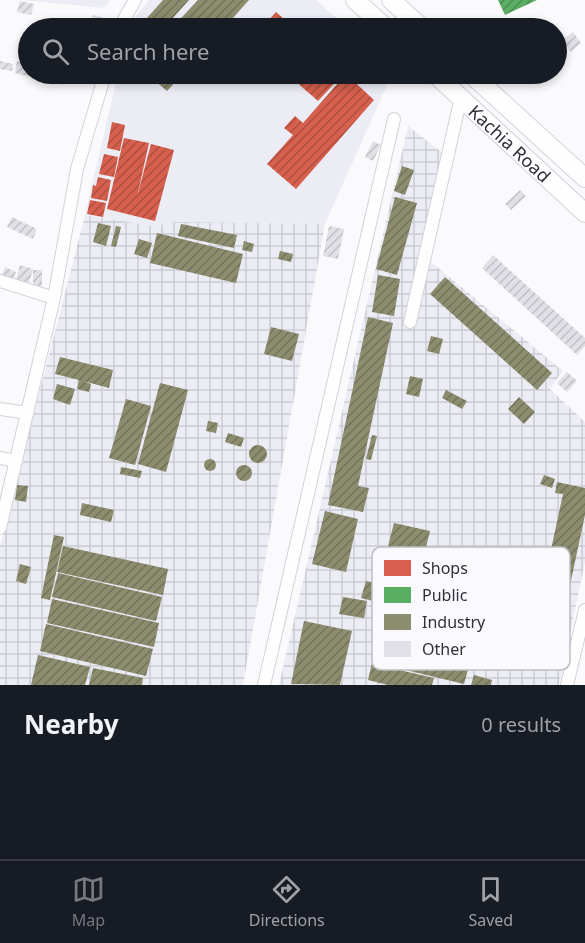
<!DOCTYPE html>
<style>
:root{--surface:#171b24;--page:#20242c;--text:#f1f3f6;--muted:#9ea1a6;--line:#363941;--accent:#77777e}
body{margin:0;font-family:"Noto Sans",sans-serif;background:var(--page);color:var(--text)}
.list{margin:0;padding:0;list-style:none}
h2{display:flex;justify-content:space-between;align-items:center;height:78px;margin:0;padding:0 24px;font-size:26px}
h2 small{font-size:20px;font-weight:400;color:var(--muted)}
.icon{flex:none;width:33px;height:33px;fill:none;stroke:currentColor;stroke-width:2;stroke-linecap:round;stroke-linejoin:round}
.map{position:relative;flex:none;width:585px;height:685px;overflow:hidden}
.search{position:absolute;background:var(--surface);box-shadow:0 3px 9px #0003;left:18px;right:18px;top:18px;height:66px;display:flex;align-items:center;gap:15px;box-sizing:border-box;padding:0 21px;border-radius:33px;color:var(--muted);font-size:22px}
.sheet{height:174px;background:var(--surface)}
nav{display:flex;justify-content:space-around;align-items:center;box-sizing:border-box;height:84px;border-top:2px solid var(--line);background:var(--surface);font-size:16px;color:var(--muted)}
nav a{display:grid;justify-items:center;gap:3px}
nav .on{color:var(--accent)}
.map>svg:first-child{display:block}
</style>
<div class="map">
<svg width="585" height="685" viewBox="0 0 585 685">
<defs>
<pattern id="industrial-grid" width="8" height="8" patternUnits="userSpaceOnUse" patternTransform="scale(1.5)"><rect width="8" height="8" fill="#ececf5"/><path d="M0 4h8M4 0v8" fill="none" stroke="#cbcbd3"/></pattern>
<pattern id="shops-hatch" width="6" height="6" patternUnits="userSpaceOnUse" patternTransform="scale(1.5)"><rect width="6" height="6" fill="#d6604d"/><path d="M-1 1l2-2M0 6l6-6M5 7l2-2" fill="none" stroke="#ae5041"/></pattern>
<pattern id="public-hatch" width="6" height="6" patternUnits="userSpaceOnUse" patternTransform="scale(1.5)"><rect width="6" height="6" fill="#5aae61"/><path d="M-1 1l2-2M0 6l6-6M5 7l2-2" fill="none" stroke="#4b8e51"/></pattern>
<pattern id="industry-hatch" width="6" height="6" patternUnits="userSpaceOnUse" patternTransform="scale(1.5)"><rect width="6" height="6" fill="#8c8c6e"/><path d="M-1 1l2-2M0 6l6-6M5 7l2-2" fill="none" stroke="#73735b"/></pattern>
<pattern id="building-hatch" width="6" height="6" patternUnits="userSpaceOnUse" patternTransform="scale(1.5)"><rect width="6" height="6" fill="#e0e0e6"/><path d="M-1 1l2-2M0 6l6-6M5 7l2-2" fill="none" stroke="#c0c0c6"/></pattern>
</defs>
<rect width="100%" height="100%" fill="#fafafd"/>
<g fill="#ececf5">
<path d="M20,0H111L104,8Z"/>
<path d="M149,0H316L348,28H129L130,23Z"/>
<path d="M118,74H392L325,224L177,222L153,226L85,215Z"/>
</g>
<g fill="url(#industrial-grid)">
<path d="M408,126L444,154L425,257L563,371L550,389L585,422V562L559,685H279Z"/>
<path d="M85,215L153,226L176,222L325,224L243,685H0V546Z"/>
</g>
<g fill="url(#shops-hatch)">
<path d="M276,12L294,28H262Z"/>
<path d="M287,74H343L318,101Z"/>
<path d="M346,74L374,100L296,189L267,164L293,135L284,128L295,116L303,123Z"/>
<path d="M112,122L125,125L120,151L107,148Z"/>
<path d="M124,138L149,143L137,197L151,144L174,150L155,221L107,209Z"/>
<path d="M104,154L118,157L114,177L99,174Z"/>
<path d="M98,177L111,180L107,201L91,198L93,185L96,186Z"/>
<path d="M90,200L106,203L103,217L87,214Z"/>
</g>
<path fill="url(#public-hatch)" d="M498,0H537L505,15Z"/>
<g fill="url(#industry-hatch)">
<path d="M163,0H189L164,28H138Z"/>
<path d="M198,0H249L224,28H172Z"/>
<path d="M147,74H183L167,91Z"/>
<path d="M402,166L414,170L405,195L394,191Z"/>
<path d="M395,197L417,203L397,275L376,269Z"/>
<path d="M98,223L111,226L106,246L93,242Z"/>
<path d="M181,224L237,235L234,248L178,236Z"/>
<path d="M116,226L121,227L116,247L111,246Z"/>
<path d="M157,233L243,254L236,283L150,263Z"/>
<path d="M139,239L152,243L147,258L134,254Z"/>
<path d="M244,241L254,244L252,252L242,250Z"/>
<path d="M280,251L293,254L291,262L278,259Z"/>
<path d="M378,275L400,279L394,316L372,312Z"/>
<path d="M445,277L552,373L537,390L430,294Z"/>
<path d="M368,317L393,323L358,486L369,488L363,512L328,505Z"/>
<path d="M271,327L299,334L292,361L264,354Z"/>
<path d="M431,336L443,339L439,354L427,351Z"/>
<path d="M60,357L113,370L109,388L83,381L91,384L89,392L77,389L79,380L55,374Z"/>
<path d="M410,376L423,379L419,397L406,394Z"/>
<path d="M160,383L188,390L166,472L138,464Z"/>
<path d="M57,384L75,389L70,405L53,399Z"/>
<path d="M446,390L467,401L462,409L442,398Z"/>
<path d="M519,397L535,412L524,424L508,409Z"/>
<path d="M126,399L151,406L135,465L109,458Z"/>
<path d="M208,421L218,423L216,433L206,431Z"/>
<path d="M228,433L244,438L241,447L225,442Z"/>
<path d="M372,435L377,436L371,460L366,459Z"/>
<circle cx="258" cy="454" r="9"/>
<circle cx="210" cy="465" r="6"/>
<circle cx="244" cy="473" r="8"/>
<path d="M121,467L142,471L140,478L120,474Z"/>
<path d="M544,475L555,479L552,488L540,484Z"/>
<path d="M557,482L585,488V515L558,641L475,624L481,598L538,610L563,494L555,493Z"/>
<path d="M17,485L28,486L26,502L15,500Z"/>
<path d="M82,503L114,510L111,522L80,515Z"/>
<path d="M325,511L358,519L346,572L312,564Z"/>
<path d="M394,523L430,531L420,571L384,562Z"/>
<path d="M54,535L64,537L50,600L41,598Z"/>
<path d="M63,546L168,569L163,595L57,572Z"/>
<path d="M20,564L31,567L26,584L16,581Z"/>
<path d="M58,573L162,597L156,621L52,597Z"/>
<path d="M366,581L414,593L410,610L361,598Z"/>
<path d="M343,597L367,601L364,618L339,614Z"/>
<path d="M52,599L159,623L154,647L47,623Z"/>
<path d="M304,621L352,631L340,685L291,684Z"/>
<path d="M46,624L153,649L146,676L40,651Z"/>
<path d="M394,631L473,651L464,684L385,665Z"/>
<path d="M379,633L390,635L382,666L434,678L432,685H388L368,680Z"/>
<path d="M38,655L90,667L85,685H31Z"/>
<path d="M93,668L143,678L142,685H89Z"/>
<path d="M474,675L492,680L491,685H471Z"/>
</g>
<g fill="url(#building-hatch)">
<path d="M20,1L34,4L31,15L17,12Z"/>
<path d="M93,15L107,19L104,28H89Z"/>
<path d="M573,32L581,43L571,52L562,41Z"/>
<path d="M0,61L13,64L12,71L0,69Z"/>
<path d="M17,61L28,64V74H66L63,85L15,73Z"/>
<path d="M373,141L381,145L373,161L365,157Z"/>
<path d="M520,190L526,196L511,210L505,204Z"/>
<path d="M12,217L37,229L33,239L7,227Z"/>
<path d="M329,226L344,229L338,259L323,256Z"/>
<path d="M493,255L585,338V346L577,355L482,268Z"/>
<path d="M20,265L33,269L28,287L15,283Z"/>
<path d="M5,267L16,272L12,283L1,278Z"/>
<rect x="33" y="270" width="9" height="16"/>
<path d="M567,372L577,381L567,392L557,383Z"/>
</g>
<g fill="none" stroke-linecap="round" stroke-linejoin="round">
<g stroke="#d2d2d9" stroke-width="14">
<g id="minor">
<path d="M119,28L135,0"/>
<path d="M0,281L54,298"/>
<path d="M410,322L461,97"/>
<path d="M0,409L27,413"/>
<path d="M0,458L16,461"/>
<path d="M0,528L54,298L77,169L105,74"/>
<path d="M264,685L394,119"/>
<path d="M567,685L585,610"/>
</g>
</g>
<g stroke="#d2d2d9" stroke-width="20">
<g id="primary">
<path d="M355,0L386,28"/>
<path d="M391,0L422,28"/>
<path id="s1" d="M435,74L585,213"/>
<path d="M471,74L585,178"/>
</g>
</g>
<use href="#minor" stroke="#fefeff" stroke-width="12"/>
<use href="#primary" stroke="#fefeff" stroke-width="18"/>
</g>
<g text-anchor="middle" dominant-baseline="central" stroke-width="6" stroke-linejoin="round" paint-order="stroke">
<g font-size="18" fill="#303039" stroke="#f9f9fe">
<text stroke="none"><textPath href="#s1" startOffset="102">Kachia Road</textPath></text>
</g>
</g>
<rect x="372" y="547" width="198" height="123" rx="9" fill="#f9f9fe" stroke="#bdbdc3" stroke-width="1.5"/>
<rect x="384" y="560" width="27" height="16" fill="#d6604d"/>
<rect x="384" y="587" width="27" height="16" fill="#5aae61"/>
<rect x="384" y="614" width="27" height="16" fill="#8c8c6e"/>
<rect x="384" y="641" width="27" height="16" fill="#e0e0e6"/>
<g font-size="16" fill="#303039">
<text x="422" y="574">Shops</text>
<text x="422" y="601">Public</text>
<text x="422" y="628">Industry</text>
<text x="422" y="655">Other</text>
</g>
</svg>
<div class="search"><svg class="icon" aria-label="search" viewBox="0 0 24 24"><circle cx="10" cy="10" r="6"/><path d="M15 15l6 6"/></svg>Search here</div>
</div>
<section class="sheet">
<h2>Nearby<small>0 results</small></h2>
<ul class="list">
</ul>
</section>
<nav>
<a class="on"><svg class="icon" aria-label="map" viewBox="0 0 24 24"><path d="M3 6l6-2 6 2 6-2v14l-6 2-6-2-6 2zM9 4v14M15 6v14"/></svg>Map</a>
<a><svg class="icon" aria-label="directions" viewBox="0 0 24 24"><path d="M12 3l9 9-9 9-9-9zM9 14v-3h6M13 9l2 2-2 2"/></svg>Directions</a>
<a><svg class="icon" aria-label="saved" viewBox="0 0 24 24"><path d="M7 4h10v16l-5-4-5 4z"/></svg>Saved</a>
</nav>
